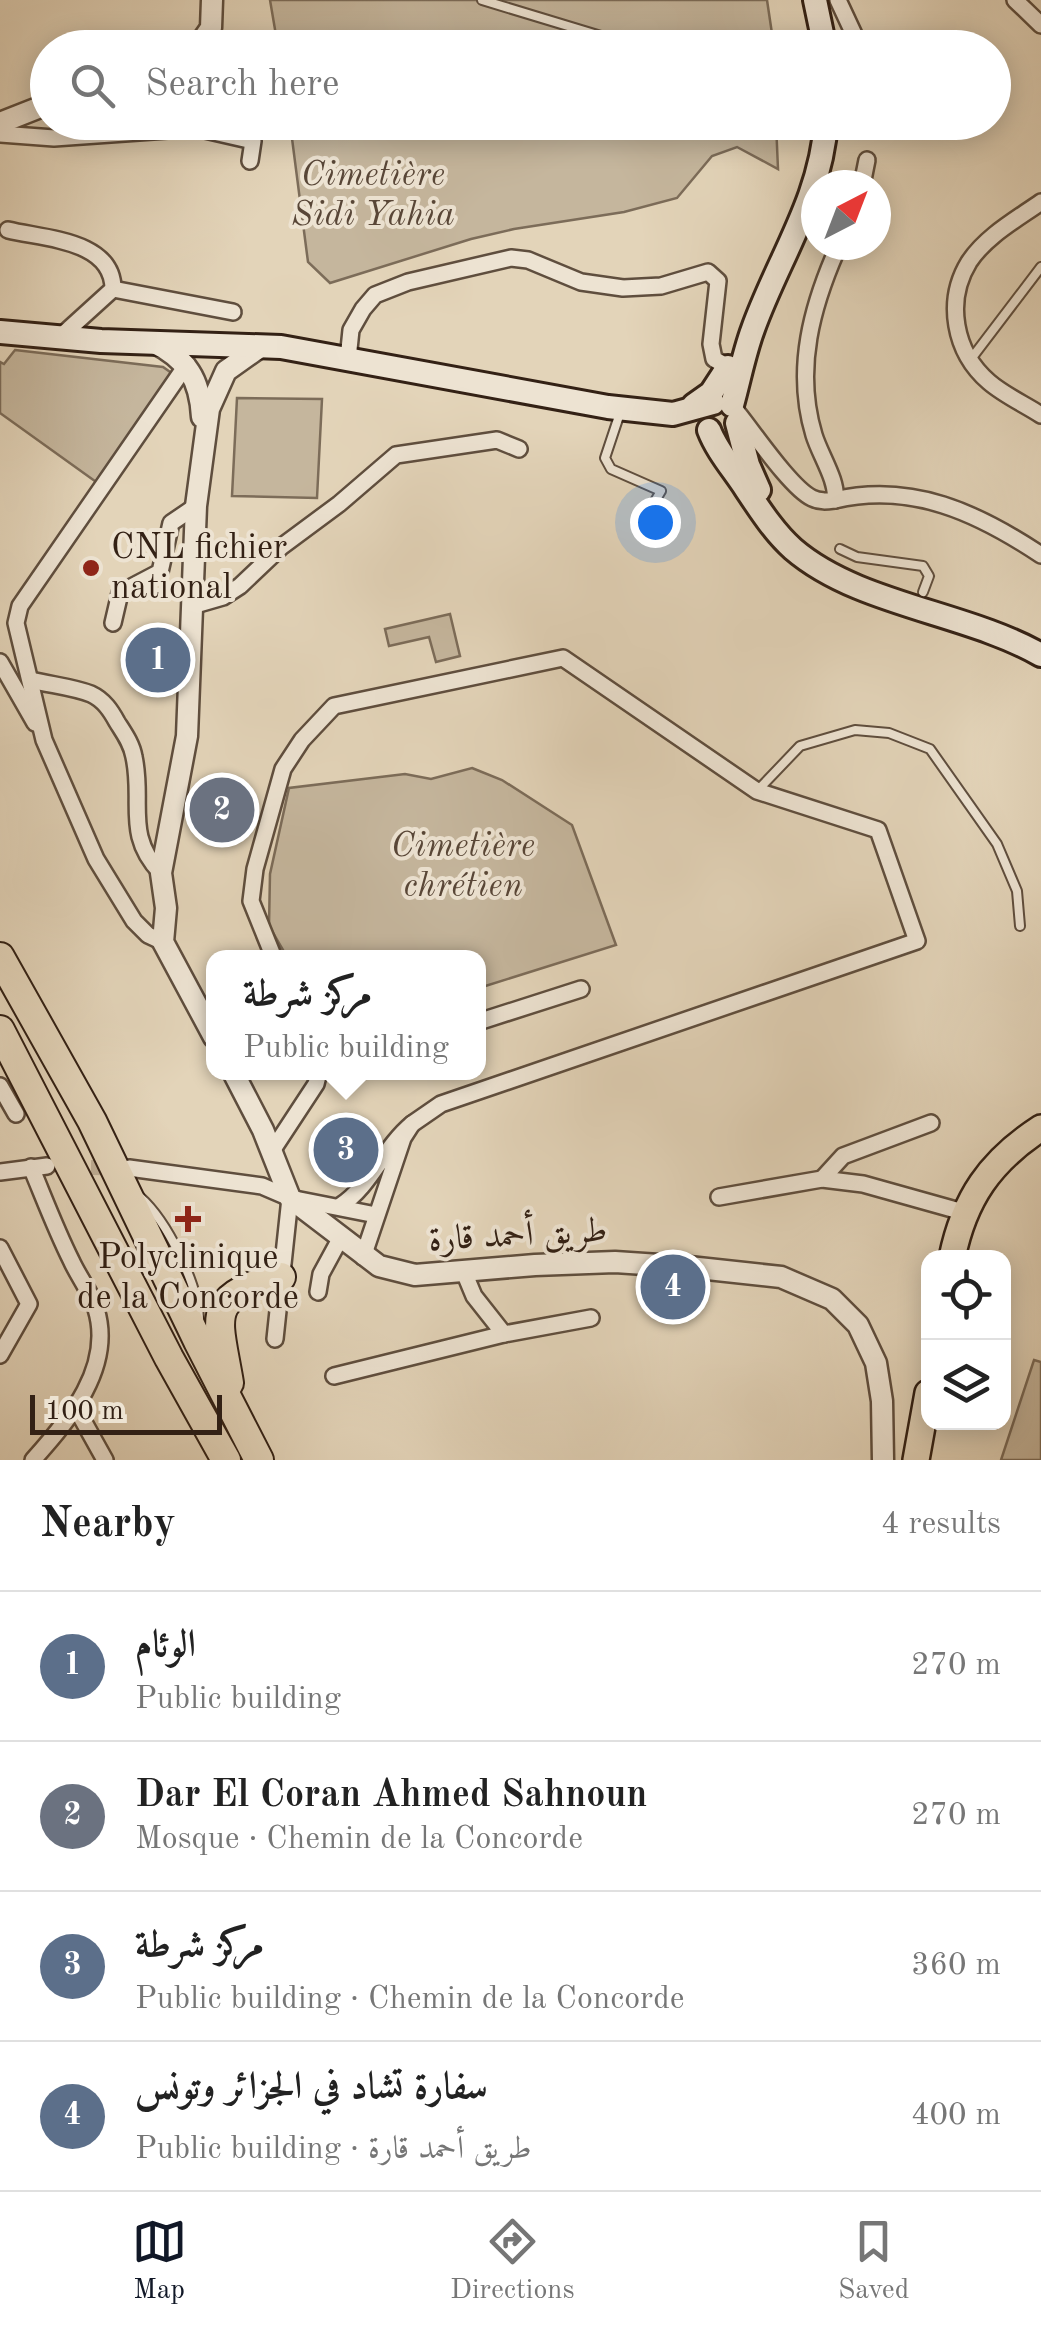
<!DOCTYPE html>
<meta charset="utf-8">
<style>
:root{--surface:#fff;--page:#f2f2f2;--text:#222;--muted:#767676;--line:#e0e0e0;--accent:#111827}
body{margin:0;font-family:"Old Standard TT",Amiri,serif;background:var(--page);color:var(--text)}
.controls{position:absolute;right:30px;bottom:30px;display:grid;overflow:hidden;border-radius:20px;box-shadow:0 5px 25px #0003}
.controls button{width:90px;height:90px;display:grid;place-items:center;padding:0;border:0;border-bottom:2px solid var(--line);background:var(--surface);color:var(--text);font:50px sans-serif}
.compass{position:absolute;left:801px;top:170px;width:90px;height:90px;border-radius:50%;background:var(--surface);box-shadow:0 5px 25px #0003;rotate:42deg}
.scale{position:absolute;left:30px;bottom:25px;width:192px;box-sizing:border-box;padding-left:10px;border:5px solid #332115;border-top:0;font-size:28px;line-height:35px;white-space:nowrap;color:#332115;-webkit-text-stroke:8px #ede3d2;paint-order:stroke}
.you{position:absolute;left:655px;top:522px;width:35px;height:35px;margin:-25px;border:8px solid #fff;border-radius:50%;background:#1a73e8;box-shadow:0 0 0 15px #1a73e833}
.badge{display:grid;place-items:center;width:65px;height:65px;border-radius:50%;background:var(--accent);color:#fff;font-size:32px;font-weight:700}
.pin{position:absolute;translate:-50% -50%;border:5px solid #fff;box-shadow:0 2px 10px #0006}
.popup{position:absolute;left:206px;top:950px;width:280px;height:130px;box-sizing:border-box;display:grid;place-content:center;border-radius:20px;background:var(--surface);filter:drop-shadow(0 2px 8px #0005);font-size:32px;white-space:nowrap;color:var(--muted)}
.popup b{font-size:38px;color:var(--text)}
.popup::after{content:'';position:absolute;left:50%;top:100%;margin-left:-20px;border:20px solid transparent;border-top-color:var(--surface)}
.list{margin:0;padding:0;list-style:none}
h2{display:flex;justify-content:space-between;align-items:center;height:130px;margin:0;padding:0 40px;font-size:42px}
h2 small{font-size:32px;font-weight:400;color:var(--muted)}
.list li{display:grid;grid-template-columns:65px 1fr auto;gap:30px;align-items:center;box-sizing:border-box;height:150px;padding:0 40px;border-top:2px solid var(--line)}
.list b{display:block;font-size:38px;white-space:nowrap}
.list p{margin:0;font-size:32px;white-space:nowrap;color:var(--muted)}
.list em{font-size:32px;font-style:normal;color:var(--muted)}
.icon{flex:none;width:55px;height:55px;fill:none;stroke:currentColor;stroke-width:2;stroke-linecap:round;stroke-linejoin:round}
.map{position:relative;flex:none;width:1041px;height:1460px;overflow:hidden}
.search{position:absolute;background:var(--surface);box-shadow:0 5px 25px #0003;left:30px;right:30px;top:30px;height:110px;display:flex;align-items:center;gap:25px;box-sizing:border-box;padding:0 35px;border-radius:55px;color:var(--muted);font-size:38px}
.sheet{height:730px;background:var(--surface)}
nav{display:flex;justify-content:space-around;align-items:center;box-sizing:border-box;height:140px;border-top:2px solid var(--line);background:var(--surface);font-size:28px;color:var(--muted)}
nav a{display:grid;justify-items:center;gap:5px}
nav .on{color:var(--accent)}
.map>svg:first-child{display:block}
</style>
<div class="map">
<svg width="1041" height="1460" viewBox="0 0 1041 1460">
<rect width="100%" height="100%" fill="#e3d4b9"/>
<filter id="stains"><feTurbulence type="fractalNoise" baseFrequency=".002" numOctaves="4"/><feColorMatrix values="0 0 0 0 .2 0 0 0 0 .09 0 0 0 0 .02 0 0 0 .5 -.17"/></filter>
<radialGradient id="worn" r=".72"><stop offset=".6" stop-color="#630" stop-opacity="0"/><stop offset="1" stop-color="#630" stop-opacity=".3"/></radialGradient>
<g fill="#c5b69d" stroke="#7c6c59" stroke-width="2.5">
<path d="M270,0H767L774,47H278Z"/>
<path d="M290,123H776L778,169L737,147L712,156L677,198L624,212L514,229L471,239L330,283L308,262Z"/>
<path d="M15,350L163,367L173,374L99,484L0,413V362L4,364Z"/>
<path d="M237,398L322,399L317,498L232,496Z"/>
<path d="M450,614L460,656L436,662L429,637L389,646L385,629Z"/>
<path d="M472,768L502,780L572,825L616,945L479,988L478,958L287,957L269,926L270,874L289,788L405,774L431,779Z"/>
<path d="M1034,1360L1041,1362V1460H1001Z"/>
</g>
<g fill="none" stroke-linecap="round" stroke-linejoin="round">
<path stroke="#c0b098" stroke-width="15" stroke-dasharray="15 8" stroke-linecap="butt" d="M68,1167L120,1168"/>
<g stroke="#5f4e3e" stroke-width="12">
<g id="service">
<path d="M482,0L634,46"/>
<path d="M971,359L1041,267"/>
<path d="M620,413L605,458L611,469L661,491L649,511"/>
<path d="M840,549L857,557L923,566L929,576L923,592"/>
<path d="M757,791L800,746L855,730L889,733L930,749L997,844L1017,891L1020,926"/>
<path d="M140,1197C167,1221 199,1285 199,1321"/>
</g>
</g>
<g stroke="#5f4e3e" stroke-width="20">
<g id="minor">
<path d="M838,0L858,43"/>
<path d="M1015,0L1041,25"/>
<path d="M0,134L54,138L196,128L253,141L250,161"/>
<path d="M862,185L867,160"/>
<path d="M1041,202C1017,219 986,236 969,262C945,301 954,352 989,382C1004,395 1024,404 1041,415"/>
<path d="M8,230C45,239 113,240 113,289L59,338"/>
<path d="M113,289L233,312"/>
<path d="M348,359L351,330L363,309L375,295L408,282L511,258L528,260L581,282L623,288L661,286L708,272L718,281L711,344L714,359L728,367"/>
<path d="M737,412C754,433 791,488 812,498C820,502 827,501 835,500C838,481 820,455 814,435C794,369 812,305 839,245"/>
<path d="M835,500C912,482 978,513 1041,555"/>
<path d="M192,606L223,597L240,586L281,547L339,504L396,455L497,440L519,449"/>
<path d="M113,623L120,593L160,572L171,523L196,506"/>
<path d="M0,662L35,723"/>
<path d="M31,680C51,685 73,687 91,694C104,700 111,711 117,722C124,733 132,744 134,757C144,802 124,835 161,873"/>
<path d="M163,942L148,935L134,921L96,859L44,740L16,623L20,606L187,364"/>
<path d="M274,958L251,901L255,869L283,769L302,740L334,706L563,658L757,791L878,830L917,941L441,1104L412,1124"/>
<path d="M478,1022L581,989"/>
<path d="M0,1086L16,1114"/>
<path d="M272,1151L316,1084L319,1072"/>
<path d="M31,1167C44,1198 56,1230 71,1260C78,1276 91,1292 96,1309C114,1367 69,1420 33,1460"/>
<path d="M129,1168L262,1186L290,1198L376,1215"/>
<path d="M0,1172L47,1166"/>
<path d="M822,1179L843,1156L931,1123"/>
<path d="M719,1197L822,1179L863,1184L963,1212"/>
<path d="M340,1206C371,1186 383,1148 412,1124L403,1138L363,1257"/>
<path d="M0,1248L29,1304L0,1355"/>
<path d="M464,1272L474,1296L504,1334L591,1318"/>
<path d="M318,1292L321,1274L340,1239"/>
<path d="M275,1339L290,1198"/>
<path d="M334,1376L504,1334"/>
<path d="M76,1408L105,1460"/>
</g>
</g>
<g stroke="#5f4e3e" stroke-width="25">
<g id="tertiary">
<path d="M197,48L211,28L212,0"/>
<path d="M0,123L48,104"/>
<path d="M153,342C187,359 200,379 202,417"/>
<path d="M214,1037L163,942L166,908L161,873L187,736L196,506L209,409L226,371L260,347"/>
<path d="M233,1072L263,1130L290,1198L379,1266L415,1275L535,1265L615,1262L689,1267L781,1277L832,1299L858,1325L876,1363L882,1401L883,1460"/>
</g>
</g>
<g stroke="#332115" stroke-width="28">
<g id="secondary">
<path d="M815,0L825,48"/>
<path d="M0,332L101,341L281,347L608,407L673,414L713,403"/>
<path d="M694,405L711,393L728,367"/>
<path d="M732,405C739,380 744,353 753,329C778,259 821,199 826,122"/>
<path d="M737,423L748,465L759,490"/>
<path d="M709,430C717,451 733,469 746,489C760,510 774,532 793,549C858,605 966,612 1041,655"/>
</g>
</g>
<g stroke="#332115" stroke-width="30">
<g id="primary">
<path d="M952,1258C964,1199 990,1161 1041,1128"/>
<path d="M916,1460L928,1393"/>
</g>
</g>
<g stroke="#332115" stroke-width="32">
<g id="motorway">
<path d="M0,957L92,1121L198,1341L259,1460"/>
<path d="M0,1030L169,1358L226,1460"/>
<path d="M229,1383C218,1316 203,1297 281,1277"/>
</g>
</g>
<use href="#service" stroke="#ede3d2" stroke-width="8"/>
<use href="#minor" stroke="#ede3d2" stroke-width="15"/>
<use href="#tertiary" stroke="#ede3d2" stroke-width="20"/>
<use href="#secondary" stroke="#ede3d2" stroke-width="22"/>
<use href="#primary" stroke="#e3d4b9" stroke-width="25"/>
<use href="#motorway" stroke="#e3d4b9" stroke-width="28"/>
</g>
<g fill="#8f2418" stroke="#ede3d2" stroke-width="4">
<circle cx="91" cy="568" r="10"/>
<path d="M183 1204h10v10h10v10h-10v10h-10v-10h-10v-10h10z"/>
</g>
<g text-anchor="middle" dominant-baseline="central" stroke-width="8" stroke-linejoin="round" paint-order="stroke">
<g font-size="35" font-style="italic" fill="#584637" stroke="#ede3d2">
<text x="373" y="175">Cimetière<tspan x="373" dy="40">Sidi Yahia</tspan></text>
<text x="463" y="846">Cimetière<tspan x="463" dy="40">chrétien</tspan></text>
</g>
<g font-size="35" fill="#332115" stroke="#ede3d2" text-anchor="start">
<text x="111" y="548">CNL fichier<tspan x="111" dy="40">national</tspan></text>
<text x="188" y="1258" text-anchor="middle">Polyclinique<tspan x="188" dy="40">de la Concorde</tspan></text>
</g>
<g font-size="35" fill="#332115" stroke="#ede3d2">
<text transform="translate(518 1236) rotate(-3)">طريق أحمد قارة</text>
</g>
</g>
<rect width="100%" height="100%" filter="url(#stains)"/>
<rect width="100%" height="100%" fill="url(#worn)"/>
</svg>
<div class="controls">
<button><svg class="icon" aria-label="locate" viewBox="0 0 24 24"><circle cx="12" cy="12" r="6"/><path d="M12 2v4M12 18v4M2 12h4M18 12h4"/></svg></button>
<button><svg class="icon" aria-label="layers" viewBox="0 0 24 24"><path d="M12 4l9 5-9 5-9-5zM3 14l9 5 9-5"/></svg></button>
</div>
<svg class="compass" viewBox="-18 -18 36 36"><path d="M0-13l5 13h-10z" fill="#e53935"/><path d="M0 13l5-13h-10z" fill="#767676"/></svg>
<div class="scale">100 m</div>
<div class="you"></div>
<div class="pin badge" style="left:158px;top:660px;background:#5c6f8a">1</div>
<div class="pin badge" style="left:222px;top:810px;background:#6b7280">2</div>
<div class="pin badge" style="left:346px;top:1150px;background:#5c6f8a">3</div>
<div class="popup"><b>مركز شرطة</b>Public building</div>
<div class="pin badge" style="left:673px;top:1287px;background:#5c6f8a">4</div>
<div class="search"><svg class="icon" aria-label="search" viewBox="0 0 24 24"><circle cx="10" cy="10" r="6"/><path d="M15 15l6 6"/></svg>Search here</div>
</div>
<section class="sheet">
<h2>Nearby<small>4 results</small></h2>
<ul class="list">
<li><span class="badge" style="background:#5c6f8a">1</span><div><b>الوئام</b><p>Public building</p></div><em>270 m</em></li>
<li><span class="badge" style="background:#6b7280">2</span><div><b>Dar El Coran Ahmed Sahnoun</b><p>Mosque · Chemin de la Concorde</p></div><em>270 m</em></li>
<li><span class="badge" style="background:#5c6f8a">3</span><div><b>مركز شرطة</b><p>Public building · Chemin de la Concorde</p></div><em>360 m</em></li>
<li><span class="badge" style="background:#5c6f8a">4</span><div><b>سفارة تشاد في الجزائر وتونس</b><p>Public building · طريق أحمد قارة</p></div><em>400 m</em></li>
</ul>
</section>
<nav>
<a class="on"><svg class="icon" aria-label="map" viewBox="0 0 24 24"><path d="M3 6l6-2 6 2 6-2v14l-6 2-6-2-6 2zM9 4v14M15 6v14"/></svg>Map</a>
<a><svg class="icon" aria-label="directions" viewBox="0 0 24 24"><path d="M12 3l9 9-9 9-9-9zM9 14v-3h6M13 9l2 2-2 2"/></svg>Directions</a>
<a><svg class="icon" aria-label="saved" viewBox="0 0 24 24"><path d="M7 4h10v16l-5-4-5 4z"/></svg>Saved</a>
</nav>
